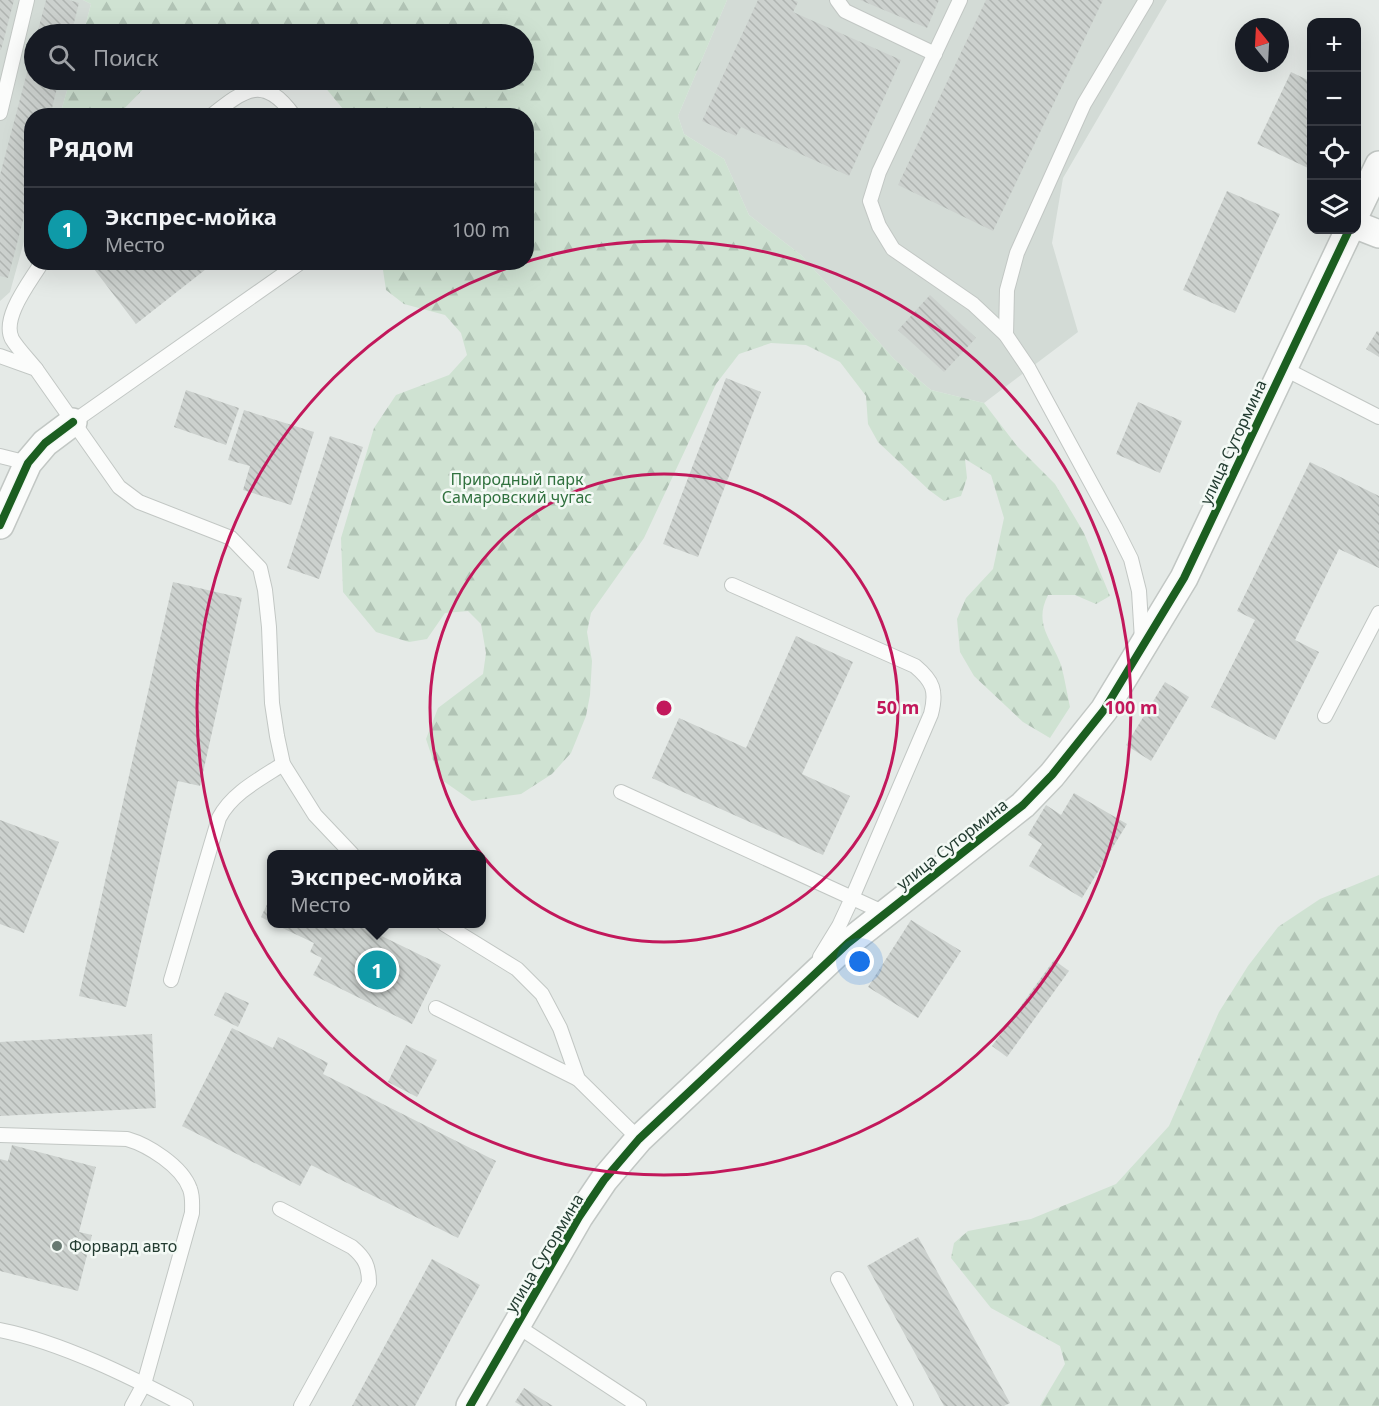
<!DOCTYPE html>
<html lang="ru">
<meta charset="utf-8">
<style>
:root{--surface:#171b24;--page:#20242c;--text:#f1f3f6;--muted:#9ea1a6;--line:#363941;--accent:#677971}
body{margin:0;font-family:"Noto Sans",sans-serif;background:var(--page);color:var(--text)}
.controls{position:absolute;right:18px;top:18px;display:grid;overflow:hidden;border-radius:12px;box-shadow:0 6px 24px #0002}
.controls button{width:54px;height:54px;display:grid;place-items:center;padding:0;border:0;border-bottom:2px solid var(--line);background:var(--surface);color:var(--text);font:30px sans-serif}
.compass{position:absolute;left:1235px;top:18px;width:54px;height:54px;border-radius:50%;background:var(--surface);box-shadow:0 6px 24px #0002;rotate:342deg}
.you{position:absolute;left:860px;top:962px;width:21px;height:21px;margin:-15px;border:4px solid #fff;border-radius:50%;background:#1a73e8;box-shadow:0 0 0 9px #1a73e833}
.badge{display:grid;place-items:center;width:39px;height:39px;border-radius:50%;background:var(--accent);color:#fff;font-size:20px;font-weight:700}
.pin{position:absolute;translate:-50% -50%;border:3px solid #fff;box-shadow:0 2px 6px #0006}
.popup{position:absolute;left:267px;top:850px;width:219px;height:78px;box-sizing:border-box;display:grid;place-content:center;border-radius:12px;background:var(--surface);filter:drop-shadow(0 2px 4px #0005);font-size:20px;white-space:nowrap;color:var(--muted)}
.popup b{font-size:22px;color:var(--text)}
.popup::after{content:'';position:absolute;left:50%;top:100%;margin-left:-12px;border:12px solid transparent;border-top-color:var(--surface)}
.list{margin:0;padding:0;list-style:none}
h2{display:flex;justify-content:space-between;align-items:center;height:78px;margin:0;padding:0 24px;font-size:26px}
h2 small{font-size:20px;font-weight:400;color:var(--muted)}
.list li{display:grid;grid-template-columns:39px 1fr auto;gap:18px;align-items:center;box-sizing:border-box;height:84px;padding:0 24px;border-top:2px solid var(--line)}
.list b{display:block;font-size:22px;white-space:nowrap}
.list p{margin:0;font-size:20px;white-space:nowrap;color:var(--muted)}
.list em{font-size:20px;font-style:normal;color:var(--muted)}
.icon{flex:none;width:33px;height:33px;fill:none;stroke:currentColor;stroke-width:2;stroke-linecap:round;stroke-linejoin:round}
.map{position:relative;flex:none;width:1379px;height:1406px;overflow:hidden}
.search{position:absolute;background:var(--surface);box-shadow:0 6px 24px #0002;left:24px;top:24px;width:510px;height:66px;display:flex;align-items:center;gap:15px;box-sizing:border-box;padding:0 21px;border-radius:33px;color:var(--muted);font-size:22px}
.panel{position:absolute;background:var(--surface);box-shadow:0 6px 24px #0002;left:24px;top:108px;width:510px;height:162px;border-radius:24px}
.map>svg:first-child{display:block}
</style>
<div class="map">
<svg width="1379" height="1406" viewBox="0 0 1379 1406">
<defs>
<pattern id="forest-firs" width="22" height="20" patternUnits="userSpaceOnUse" patternTransform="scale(1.5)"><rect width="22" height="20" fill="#cfe2d2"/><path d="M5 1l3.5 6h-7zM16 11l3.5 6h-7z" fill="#b1c3b5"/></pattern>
<pattern id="building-back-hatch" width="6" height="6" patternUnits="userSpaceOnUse" patternTransform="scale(1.5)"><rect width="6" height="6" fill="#ccd1ce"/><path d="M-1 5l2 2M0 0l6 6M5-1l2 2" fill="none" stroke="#afb4b1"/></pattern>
</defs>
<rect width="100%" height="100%" fill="#e5eae7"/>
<g fill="#d3dbd6">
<path d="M0,0H83L91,4L83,34H34V80H70L60,115L32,116L31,216L10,292L0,301Z"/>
<path d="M727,0H1167L1063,178L1052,243L1078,332L984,403L931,390L894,359L801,255L749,215L724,159L684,134L678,116Z"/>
</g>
<g fill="url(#forest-firs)">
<path d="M83,0H727L678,116L684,134L724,159L749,215L801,255L894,359L931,390L984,403L1017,446L1055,484L1084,533L1110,596L1096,604L1075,595H1048C1033,624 1052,640 1061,665C1065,679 1067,694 1070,707L1050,738L1023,722L974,676L960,652L957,619L966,598L993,569L1004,518L991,475L965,459L967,478L961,496L944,501L929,490L878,442L868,424L866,396L840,362L806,345L771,343L739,354L716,384L644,538L591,613L587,632L592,661L590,695L586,716L571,753L552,774L521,794L472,801L439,778L426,739L438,708L483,674L486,653L481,624L468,611L445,613L427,639L409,642L376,632L343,592L341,538L374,428L396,395L449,375L467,355L461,333L445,315L404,304L386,290L383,270L385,263L526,262V116L348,115L319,80H524V34H83L91,4Z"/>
<path d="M70,80H152L118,115H60Z"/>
<path d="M1379,875V1406H1040L1065,1364L1060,1346L991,1308L951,1258L954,1243L968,1231L1031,1219L1116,1184L1169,1126L1219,1012L1248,966L1278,927L1320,899Z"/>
</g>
<g fill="url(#building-back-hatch)">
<path d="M0,0H14L1,50H0Z"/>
<path d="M46,0H69L79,3L71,34H37Z"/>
<path d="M758,0H793L798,2L793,12L901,60L849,176L741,127L736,136L702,121Z"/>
<path d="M860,0H939L927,28Z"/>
<path d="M986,0H1103L993,231L898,185Z"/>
<path d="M34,46V80H59L50,116H32V186L8,278L0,276V175Z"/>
<path d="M1291,72L1312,82V160L1308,168L1257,144Z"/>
<path d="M1227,191L1280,214L1235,313L1183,290Z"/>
<path d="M94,262H215L136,324L91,265Z"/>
<path d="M930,295L976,338L944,372L898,330Z"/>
<path d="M1377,331L1379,332V357L1366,349Z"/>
<path d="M726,378L761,392L698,557L663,544Z"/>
<path d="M186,390L239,408L226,445L174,427Z"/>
<path d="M1138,402L1182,421L1160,473L1116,454Z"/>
<path d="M244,410L314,432L291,505L243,490L250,466L228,460Z"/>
<path d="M330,436L363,447L319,579L287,568Z"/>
<path d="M1310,462L1379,496V568L1339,549L1295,640L1319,652L1275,740L1211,707L1255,620L1237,611Z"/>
<path d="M173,582L242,598L200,786L178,781L126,1007L79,996Z"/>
<path d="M796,636L853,662L802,774L850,796L823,855L652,778L679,718L746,748Z"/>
<path d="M1165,682L1189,697L1151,761L1126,745Z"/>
<path d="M1074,793L1127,824L1082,898L1029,866L1042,844L1028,835L1046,805L1061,815Z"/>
<path d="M0,820L59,842L24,933L0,924Z"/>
<path d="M272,894V923L261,917Z"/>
<path d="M911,920L961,951L918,1018L868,987Z"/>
<path d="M274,924H357L441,965L412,1024L313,975L322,958L310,952L314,943Z"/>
<path d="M1054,960L1069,971L1007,1057L992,1046Z"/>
<path d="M225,992L249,1003L238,1027L214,1015Z"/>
<path d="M232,1028L273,1048L278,1037L328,1063L323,1074L496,1161L458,1238L311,1165L300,1186L182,1126Z"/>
<path d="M152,1034L156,1108L0,1116V1042Z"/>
<path d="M406,1045L437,1060L417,1097L388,1082Z"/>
<path d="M12,1145L96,1167L79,1232L92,1235L78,1291L0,1271V1159L8,1161Z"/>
<path d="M918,1237L1010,1403L1004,1406H944L867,1266Z"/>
<path d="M432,1259L480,1285L415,1406H352Z"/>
<path d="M524,1388L553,1406H522L515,1402Z"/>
</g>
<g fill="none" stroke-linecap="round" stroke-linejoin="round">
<g stroke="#c2c7c4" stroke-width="16">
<g id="service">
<path d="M837,0L845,11L935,54"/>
<path d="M960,0L879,172L870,201L879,226L893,249L973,304L1006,335L1029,369L1115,527L1131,559L1139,591L1142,640"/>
<path d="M0,113L27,0"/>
<path d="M211,116C245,89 264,74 294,116"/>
<path d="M1006,335L1007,290L1017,253L1084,104L1146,0"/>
<path d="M0,356L36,369L119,487L139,502L231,538L260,568L265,590L269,627L272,703L277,736L283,764L315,815L352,854"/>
<path d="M1283,368L1379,417"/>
<path d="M36,369C28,359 18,349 12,339C1,317 31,281 42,262"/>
<path d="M73,422L301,262"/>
<path d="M0,456L28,463"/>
<path d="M732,585L915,666C933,681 937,691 931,714L852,898L839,926L820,957"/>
<path d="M1325,716L1379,613"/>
<path d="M621,792L885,913"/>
<path d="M444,924L517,969L542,994L560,1028L578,1079L639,1139"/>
<path d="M171,980L219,818C232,793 260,779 283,764"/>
<path d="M436,1008L578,1079"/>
<path d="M0,1135L127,1139C148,1145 182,1166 190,1189C193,1197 192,1205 192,1213L144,1384L132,1406"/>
<path d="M280,1209L352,1247C365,1258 369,1266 369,1283L301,1406"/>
<path d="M838,1279L906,1406"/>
<path d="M517,1326L639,1406"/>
<path d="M0,1330C61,1342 131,1377 186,1406"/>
</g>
</g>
<g stroke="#c2c7c4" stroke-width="30">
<g id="minor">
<path d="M1356,213L1379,165"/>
<path d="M1356,225L1379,234"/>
<path d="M0,525L28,463L45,443L73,422"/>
<path d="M470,1406L579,1217L604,1180L639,1139L848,943L1023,805L1052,775L1104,710L1184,578L1349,230"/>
</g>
</g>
<use href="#service" stroke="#fbfcfb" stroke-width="14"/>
<use href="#minor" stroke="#fbfcfb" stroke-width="27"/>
<g stroke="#f3f9f5" stroke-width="11">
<g id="cycleway">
<path d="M0,525L28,463L45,443L73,422"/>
<path d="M470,1406L579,1217L604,1180L639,1139L848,943L1023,805L1052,775L1104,710L1184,578L1349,230"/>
</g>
</g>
<use href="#cycleway" stroke="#1b5e20" stroke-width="8"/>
</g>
<g fill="none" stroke="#c2185b" stroke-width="3">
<circle cx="664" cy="708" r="234"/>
<circle cx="664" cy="708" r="467"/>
</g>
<circle fill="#677971" stroke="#f3f9f5" stroke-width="2" cx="57" cy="1246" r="6"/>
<g text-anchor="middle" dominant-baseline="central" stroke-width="5" stroke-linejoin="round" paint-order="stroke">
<g font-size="16" fill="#233c31" stroke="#f3f9f5">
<text transform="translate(1233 442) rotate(-65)">улица Сутормина</text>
<text transform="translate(952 844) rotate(-38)">улица Сутормина</text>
<text transform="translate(544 1253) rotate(-59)">улица Сутормина</text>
</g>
<g font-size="16" fill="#30713e" stroke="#f3f9f5">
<text x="517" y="479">Природный парк<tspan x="517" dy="18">Самаровский чугас</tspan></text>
</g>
<g font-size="16" fill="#233c31" stroke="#f3f9f5" text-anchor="start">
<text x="69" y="1246">Форвард авто</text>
</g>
</g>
<circle cx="664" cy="708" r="9" fill="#c2185b" stroke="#f3f9f5" stroke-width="3"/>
<g font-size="18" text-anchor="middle" font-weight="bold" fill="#c2185b" stroke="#f3f9f5" stroke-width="5" stroke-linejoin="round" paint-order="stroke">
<text x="898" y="714">50 m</text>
<text x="1131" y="714">100 m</text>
</g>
</svg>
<div class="controls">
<button>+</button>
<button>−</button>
<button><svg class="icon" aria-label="locate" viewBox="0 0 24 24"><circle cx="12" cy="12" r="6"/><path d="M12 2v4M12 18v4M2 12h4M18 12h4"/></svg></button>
<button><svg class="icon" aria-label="layers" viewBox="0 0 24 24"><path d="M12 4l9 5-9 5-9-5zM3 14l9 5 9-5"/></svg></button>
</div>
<svg class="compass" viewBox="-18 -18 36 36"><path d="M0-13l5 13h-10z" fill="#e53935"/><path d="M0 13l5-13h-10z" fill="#9ea1a6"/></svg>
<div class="you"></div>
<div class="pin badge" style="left:377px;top:970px;background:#0f9aa8">1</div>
<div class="popup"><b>Экспрес-мойка</b>Место</div>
<div class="search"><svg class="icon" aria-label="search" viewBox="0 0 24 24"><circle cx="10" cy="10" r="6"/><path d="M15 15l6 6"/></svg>Поиск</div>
<section class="panel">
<h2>Рядом<small></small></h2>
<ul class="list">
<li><span class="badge" style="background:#0f9aa8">1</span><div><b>Экспрес-мойка</b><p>Место</p></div><em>100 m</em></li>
</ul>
</section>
</div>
